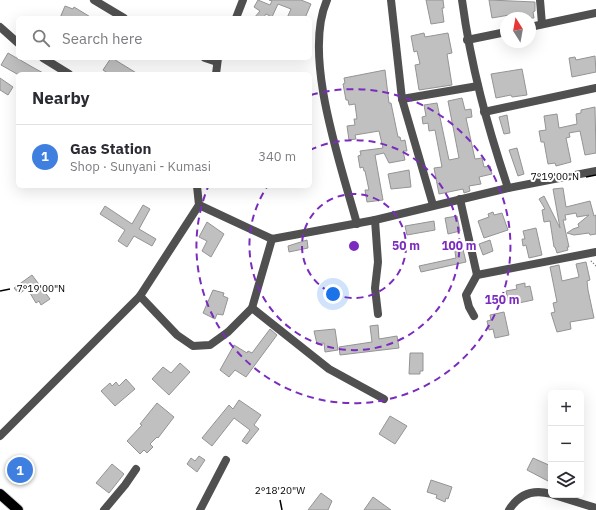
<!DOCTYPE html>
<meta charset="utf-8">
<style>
:root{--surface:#fff;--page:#f7f7f7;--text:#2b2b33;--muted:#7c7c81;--line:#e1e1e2;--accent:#ea580c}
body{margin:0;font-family:"IBM Plex Sans",sans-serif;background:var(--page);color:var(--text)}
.controls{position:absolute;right:12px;bottom:12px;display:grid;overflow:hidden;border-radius:6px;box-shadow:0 4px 16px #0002}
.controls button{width:36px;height:36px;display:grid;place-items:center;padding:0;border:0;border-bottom:1px solid var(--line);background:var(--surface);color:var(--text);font:20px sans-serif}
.compass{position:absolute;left:500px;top:12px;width:36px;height:36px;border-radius:50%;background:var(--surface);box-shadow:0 4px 16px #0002;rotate:349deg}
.you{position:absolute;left:333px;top:294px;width:14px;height:14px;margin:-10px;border:3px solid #fff;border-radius:50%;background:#1a73e8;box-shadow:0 0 0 6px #1a73e833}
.badge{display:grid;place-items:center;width:26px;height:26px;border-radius:50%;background:var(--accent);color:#fff;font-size:13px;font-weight:700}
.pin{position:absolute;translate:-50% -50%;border:2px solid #fff;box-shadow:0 1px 4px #0006}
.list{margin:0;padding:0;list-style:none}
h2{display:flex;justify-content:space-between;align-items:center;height:52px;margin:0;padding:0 16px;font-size:17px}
h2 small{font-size:13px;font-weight:400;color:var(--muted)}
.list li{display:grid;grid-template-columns:26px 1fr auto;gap:12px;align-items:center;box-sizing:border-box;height:64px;padding:0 16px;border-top:1px solid var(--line)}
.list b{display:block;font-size:15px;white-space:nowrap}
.list p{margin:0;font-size:13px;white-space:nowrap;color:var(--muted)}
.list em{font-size:13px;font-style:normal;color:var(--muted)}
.icon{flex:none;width:22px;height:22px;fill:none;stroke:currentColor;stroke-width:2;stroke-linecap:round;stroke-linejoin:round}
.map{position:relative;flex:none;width:596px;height:510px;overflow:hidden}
.search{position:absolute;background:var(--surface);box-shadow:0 4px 16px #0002;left:16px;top:16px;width:296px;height:44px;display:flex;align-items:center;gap:10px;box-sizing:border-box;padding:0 14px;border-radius:6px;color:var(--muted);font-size:15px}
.panel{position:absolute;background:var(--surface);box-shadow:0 4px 16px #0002;left:16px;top:72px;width:296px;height:116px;border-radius:6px}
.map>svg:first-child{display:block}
</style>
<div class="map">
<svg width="596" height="510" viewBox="0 0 596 510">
<rect width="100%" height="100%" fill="#fff"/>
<g fill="#c0c0c0" stroke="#949494">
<path d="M258,0L270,5L272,1L269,0H301L311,4L305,18H287L291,9L278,4L272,17L266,14L263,18H254L260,11L254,7Z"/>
<path d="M426,0H443L444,8H442L444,22L431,24Z"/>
<path d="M489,0L535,2V11L533,12L534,18H516L515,14L492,18Z"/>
<path d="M65,6L73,9L74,7L92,18H60Z"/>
<path d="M424,33L425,37L448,33L452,53L447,54L452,85L419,90L415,65L420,64L417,51L414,52L411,36Z"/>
<path d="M8,53L34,68L45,74H17L1,65Z"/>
<path d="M595,56L596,72L572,77L569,58L575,57L576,60Z"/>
<path d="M111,58H112L138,74H109L103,70Z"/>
<path d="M522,69L527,95L512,97L511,95L496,98L491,74Z"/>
<path d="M385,70L389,103H391L398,137H400L401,141L405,140L407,151H403L405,160L389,163L384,153L375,155L383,200L367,202L365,190H369L365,171H364L363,167L360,168L358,156L361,155L360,151L383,148L379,131L355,135L356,139L349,140L347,126L355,125L354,119H357L355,104L349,105L348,100H346L343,84L345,83L344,78Z"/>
<path d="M0,78L13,87L8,95L0,90Z"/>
<path d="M462,98L465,110L471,109L472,117L466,118L475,159L482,158L484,167L490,166L492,174L479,177L481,184L469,186L470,191L464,193L463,189L439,194L434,168L442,167L435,130L429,131L428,123L423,124L422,117L426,116L424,105L437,103L449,160L459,158L448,101Z"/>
<path d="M595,107L596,153L585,155L580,131L569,133L570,137L566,138L571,162L556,166L555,163L548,164L544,142H541L539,131L546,130L544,116L557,114L559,128L577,124L576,114L581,113V110Z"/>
<path d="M507,115L510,133L504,134L499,117Z"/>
<path d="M517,148L524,174L518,176L509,150Z"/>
<path d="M409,170L411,187L391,189L388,174Z"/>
<path d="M563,188L566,207L590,201L594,216L596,215V234L590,235L589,233L574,235L567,233L573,229L579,227L578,224L589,215L577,217L576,213L565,215L566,220H563L569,247H567L568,250L557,253L555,247H554L550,221L544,222L542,210L545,209L539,199L544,196L560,228L553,189Z"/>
<path d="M143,205L150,209L139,229L156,239L152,246L134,236L127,247L118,241L125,230L100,214L105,206L132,224Z"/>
<path d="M493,212L494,215L502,213L508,230L484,238L478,221L489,217L488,214Z"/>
<path d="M457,216L460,231L448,234L445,218Z"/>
<path d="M434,221L435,230L407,235L405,226Z"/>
<path d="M207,222L224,234L211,257L202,251L207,241L199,237Z"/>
<path d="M536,228L542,255L529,258L526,245L523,246L522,239H525L523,231Z"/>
<path d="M307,240L308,248L289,252L288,246Z"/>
<path d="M490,240L493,251L483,255L479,244Z"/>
<path d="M462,245L466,262L421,272L419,266L456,258L454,246Z"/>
<path d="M586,262L590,280L587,281L588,290L594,318L570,322L571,329L557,332L551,313L555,312L553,303L557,302L550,267L559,265L562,281L579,277L576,264Z"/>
<path d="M32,275L50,299L41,305L39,301L36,303L27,288L19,294L14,288Z"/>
<path d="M525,283V287L530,286L533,300L509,305L506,291L517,289L516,285Z"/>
<path d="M213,290L224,293L223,296L228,298L223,315L217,314L215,319L203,313Z"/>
<path d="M504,312L509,335L495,338L493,329L489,330L487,321L491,320L490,315Z"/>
<path d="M378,325L379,339L397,336L399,348L340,355L339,347L372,342L370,326Z"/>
<path d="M270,329L277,335L246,377L235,370L229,377L220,370L234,345L247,353L248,351L252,353Z"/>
<path d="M335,329L338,350L325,352L324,343L317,344L314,331Z"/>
<path d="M410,353H423V371H420V374H409Z"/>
<path d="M180,363L190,372L169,395L152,379L163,367L171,373Z"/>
<path d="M126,379L135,389L115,406L101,391L110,383L112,386L116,382L119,386Z"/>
<path d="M239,400L261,415L254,425L259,429L247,444L242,441L250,430L234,418L212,446L202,438L229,405L233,409Z"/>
<path d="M157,403L174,417L158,438L157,437L150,444L153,447L147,453L144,450L140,454L127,441L142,425L140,424Z"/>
<path d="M390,416L407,426L395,444L379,434Z"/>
<path d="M199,456L205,460L197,472L187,464L191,458L195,461Z"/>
<path d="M533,458L551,466V474L548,481L527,470Z"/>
<path d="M112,464L124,474L109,493L96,483Z"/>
<path d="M431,480L452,487L448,499L446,498L445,502L436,498L437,495L427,492Z"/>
<path d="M321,493L332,501L328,510H308Z"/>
<path d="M373,497L391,510H364Z"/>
</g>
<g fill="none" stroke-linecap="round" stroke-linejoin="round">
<g stroke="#dbdbdb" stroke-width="12">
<path id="primary" d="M0,494L18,510"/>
</g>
<path stroke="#727272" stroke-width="1.5" stroke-dasharray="1 2" stroke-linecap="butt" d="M591,261L596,266"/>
<g stroke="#505050" stroke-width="8">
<path d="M94,0L124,18"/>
<path d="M327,0C302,56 341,165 357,224"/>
<path d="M391,0L402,99L433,205"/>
<path d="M462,0C471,67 487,125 508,188"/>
<path d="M540,0L542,24"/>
<path d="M236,18L243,0"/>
<path d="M0,27L18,43"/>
<path d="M530,27L596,13"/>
<path d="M467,40L506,32"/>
<path d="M43,58L69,74"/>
<path d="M205,58L217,62"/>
<path d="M216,74L218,58"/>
<path d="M402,99L478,86"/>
<path d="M484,112L596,88"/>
<path d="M460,199L477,275"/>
<path d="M199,205L272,239L375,220L508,188L596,171"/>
<path d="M375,220L378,262L375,288L378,314"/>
<path d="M140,296L199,205L197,186"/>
<path d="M252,308L329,369L384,399"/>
<path d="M474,316L469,307L466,295L477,275L596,252"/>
<path d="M0,436L140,296L177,335L193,346L210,345L228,332L252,308L272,239"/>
<path d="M554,495L596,508"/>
<path d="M104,510L125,485L136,469"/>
<path d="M200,510L226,460"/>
<path d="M509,510C519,494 533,489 551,494"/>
</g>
<use href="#primary" stroke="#000" stroke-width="10"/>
</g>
<path fill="none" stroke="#000" stroke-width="1.5" d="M586,177L596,175M0,291L10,289M280,500L282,510"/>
<g fill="none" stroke="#7b2cbf" stroke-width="2" stroke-dasharray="7 5">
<circle cx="354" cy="246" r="52"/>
<path d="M310 150A105 105 0 1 1 267 187"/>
<path d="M311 95A157 157 0 1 1 208 187"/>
</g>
<g font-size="10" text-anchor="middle" fill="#000" stroke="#fff" stroke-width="4" stroke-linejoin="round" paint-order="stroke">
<text x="555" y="180">7°19'00"N</text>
<text x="41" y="292">7°19'00"N</text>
<text x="280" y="494">2°18'20"W</text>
</g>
<circle cx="354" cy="246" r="6" fill="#7b2cbf" stroke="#fff" stroke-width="2"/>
<g font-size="12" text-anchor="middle" font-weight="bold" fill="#7b2cbf" stroke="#fff" stroke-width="4" stroke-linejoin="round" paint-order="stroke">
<text x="406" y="250">50 m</text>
<text x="459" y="250">100 m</text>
<text x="502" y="304">150 m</text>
</g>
</svg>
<div class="controls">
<button>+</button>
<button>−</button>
<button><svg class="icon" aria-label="layers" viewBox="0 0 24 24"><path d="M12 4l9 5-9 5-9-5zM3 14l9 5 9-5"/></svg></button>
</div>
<svg class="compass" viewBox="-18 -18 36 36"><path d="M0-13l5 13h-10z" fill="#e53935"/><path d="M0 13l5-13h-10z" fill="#7c7c81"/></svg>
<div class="you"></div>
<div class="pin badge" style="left:20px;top:470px;background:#3f7fe0">1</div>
<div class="search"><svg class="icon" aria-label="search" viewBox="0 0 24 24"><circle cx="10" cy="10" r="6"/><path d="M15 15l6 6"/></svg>Search here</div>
<section class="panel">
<h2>Nearby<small></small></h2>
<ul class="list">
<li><span class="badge" style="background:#3f7fe0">1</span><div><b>Gas Station</b><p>Shop · Sunyani - Kumasi</p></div><em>340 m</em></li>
</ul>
</section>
</div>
